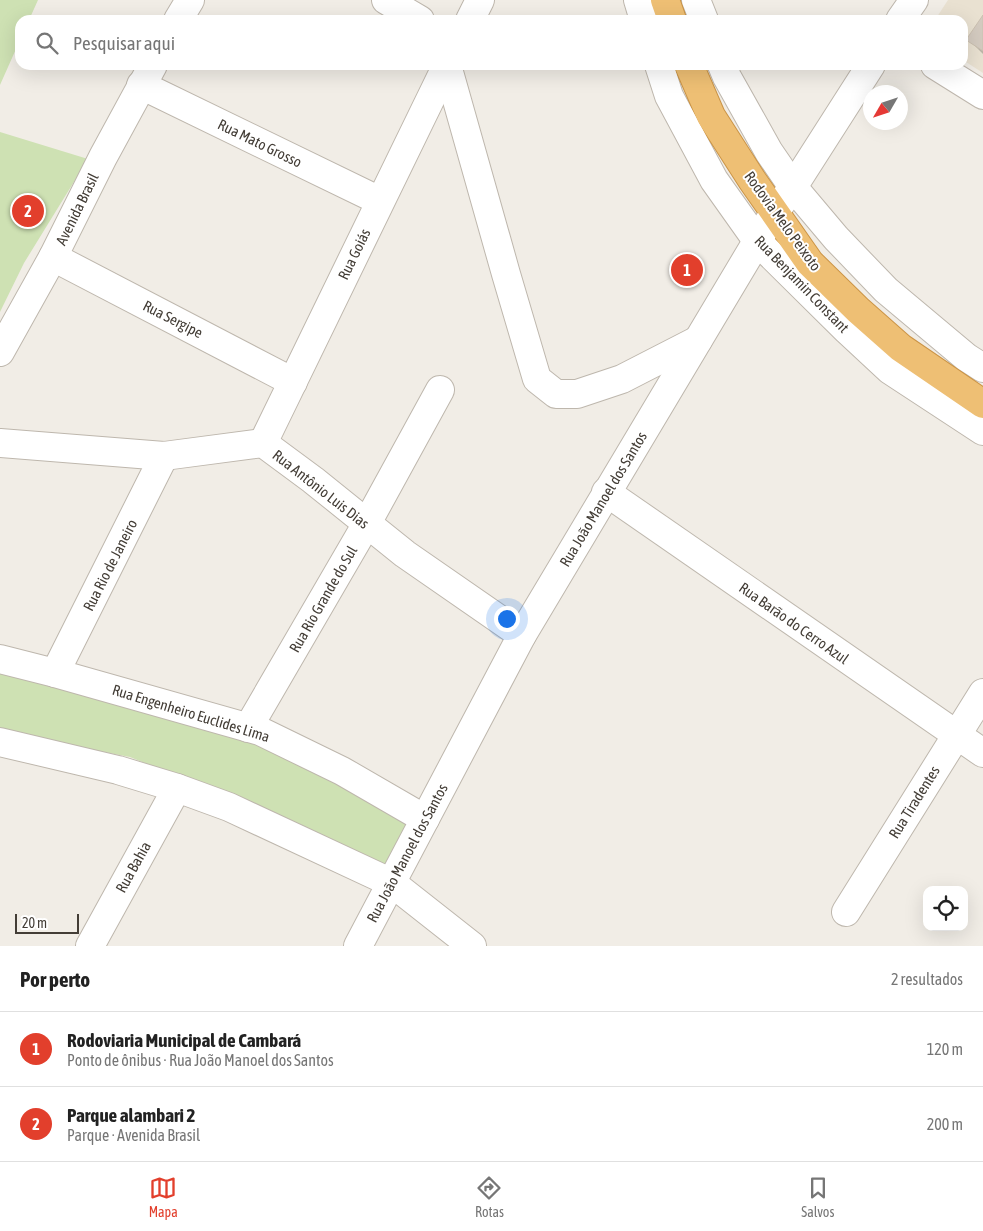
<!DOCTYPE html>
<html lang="pt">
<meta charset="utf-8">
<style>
:root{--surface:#fff;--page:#f2f2f2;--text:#222;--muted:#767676;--line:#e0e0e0;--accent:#e23f2c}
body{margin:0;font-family:"Asap Condensed",sans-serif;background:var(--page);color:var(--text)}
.controls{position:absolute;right:15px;bottom:15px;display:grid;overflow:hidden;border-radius:10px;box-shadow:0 5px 20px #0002}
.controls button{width:45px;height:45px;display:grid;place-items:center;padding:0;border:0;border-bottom:1px solid var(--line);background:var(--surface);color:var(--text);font:25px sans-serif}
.compass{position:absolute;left:863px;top:85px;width:45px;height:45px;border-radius:50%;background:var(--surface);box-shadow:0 5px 20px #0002;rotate:231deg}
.scale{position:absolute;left:15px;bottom:12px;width:64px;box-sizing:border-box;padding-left:5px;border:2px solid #433d36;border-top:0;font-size:14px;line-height:18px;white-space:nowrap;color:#433d36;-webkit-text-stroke:4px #fff;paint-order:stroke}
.you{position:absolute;left:506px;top:618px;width:18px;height:18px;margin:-12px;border:4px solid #fff;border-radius:50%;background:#1a73e8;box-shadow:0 0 0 8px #1a73e833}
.badge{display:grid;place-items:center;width:32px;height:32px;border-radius:50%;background:var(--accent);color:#fff;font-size:16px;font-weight:700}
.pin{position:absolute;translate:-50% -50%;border:2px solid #fff;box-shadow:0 1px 5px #0006}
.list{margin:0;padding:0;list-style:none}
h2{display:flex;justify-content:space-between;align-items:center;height:65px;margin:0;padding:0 20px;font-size:21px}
h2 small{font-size:16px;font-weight:400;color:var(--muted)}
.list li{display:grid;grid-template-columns:32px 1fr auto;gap:15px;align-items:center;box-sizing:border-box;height:75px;padding:0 20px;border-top:1px solid var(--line)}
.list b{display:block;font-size:19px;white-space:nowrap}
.list p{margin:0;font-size:16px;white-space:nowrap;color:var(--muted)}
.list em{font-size:16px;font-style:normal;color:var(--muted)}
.icon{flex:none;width:28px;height:28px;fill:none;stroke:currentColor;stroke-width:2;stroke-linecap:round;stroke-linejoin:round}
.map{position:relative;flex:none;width:983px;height:946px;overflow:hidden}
.search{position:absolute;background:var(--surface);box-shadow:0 5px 20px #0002;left:15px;right:15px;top:15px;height:55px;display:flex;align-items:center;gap:12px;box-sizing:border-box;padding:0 18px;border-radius:15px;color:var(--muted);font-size:19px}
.sheet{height:215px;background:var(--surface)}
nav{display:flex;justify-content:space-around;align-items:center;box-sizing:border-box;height:70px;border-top:1px solid var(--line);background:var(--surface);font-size:14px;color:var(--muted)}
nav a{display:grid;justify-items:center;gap:2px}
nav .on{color:var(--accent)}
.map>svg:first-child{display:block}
</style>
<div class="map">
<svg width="983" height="946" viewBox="0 0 983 946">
<rect width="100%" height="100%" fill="#f1ede6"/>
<path fill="#e9e1d1" d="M948,0H983V73L963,60V20H935Z"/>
<g fill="#cee1b3">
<path d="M0,0H38L29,20H20V40L0,85Z"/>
<path d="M0,132L88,159L24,263L0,312Z"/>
<path d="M0,666L258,735L419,821L383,872L213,791L130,757L0,732Z"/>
</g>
<path fill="#0003" d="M983,17V54L968,39Z"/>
<path fill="#d4cbc0" stroke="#cbc0b1" d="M983,15V51L966,40Z"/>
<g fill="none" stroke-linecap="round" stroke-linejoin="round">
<g stroke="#beb7ad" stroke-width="30">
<g id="minor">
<path d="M386,0L420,20"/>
<path d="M638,0L644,20"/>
<path d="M696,0L704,20"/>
<path d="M178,20L190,0"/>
<path d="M470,20L480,0"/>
<path d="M900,20L914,0"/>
<path d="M447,65L506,274L537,379L556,394H577L622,379L698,340"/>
<path d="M659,65L669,96L714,180L758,242L847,330L890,370L983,431"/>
<path d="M722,65L727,77L769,152L793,187L836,238L886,290L966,357L983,368"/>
<path d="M935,65L983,95"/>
<path d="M141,85L380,201"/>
<path d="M53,257L293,382"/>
<path d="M0,352L53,257L103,157L153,65"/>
<path d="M0,443L164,456L263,443L313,480L405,554L522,635"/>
<path d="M263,443L447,65"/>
<path d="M606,492L983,753"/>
<path d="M0,659L55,673L260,731L342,771L425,819"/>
<path d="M55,673L164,456"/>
<path d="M248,728L366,525L440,390"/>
<path d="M0,742L118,770L177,788L229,807L392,883L472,946"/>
<path d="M846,912L983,693"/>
<path d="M90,946L177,788"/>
<path d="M358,946L522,635L774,213L793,187L871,65"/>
</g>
</g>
<g stroke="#cb9446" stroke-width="30">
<g id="highway">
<path d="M665,0L672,20"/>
<path d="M689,65L711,116L752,180L810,263L858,310L901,348L983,404"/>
</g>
</g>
<use href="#minor" stroke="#fff" stroke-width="28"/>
<use href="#highway" stroke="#eebf74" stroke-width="28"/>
</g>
<g text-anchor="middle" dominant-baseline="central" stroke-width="4" stroke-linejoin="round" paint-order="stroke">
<g font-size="15" fill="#433d36" stroke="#fff">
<text transform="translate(260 143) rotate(26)">Rua Mato Grosso</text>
<text transform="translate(77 209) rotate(-64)">Avenida Brasil</text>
<text transform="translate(783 221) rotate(54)">Rodovia Melo Peixoto</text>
<text transform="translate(354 254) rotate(-64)">Rua Goiás</text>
<text transform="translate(802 284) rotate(46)">Rua Benjamin Constant</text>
<text transform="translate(173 319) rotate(27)">Rua Sergipe</text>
<text transform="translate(321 489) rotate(38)">Rua Antônio Luis Dias</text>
<text transform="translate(603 499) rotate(-59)">Rua João Manoel dos Santos</text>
<text transform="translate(110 565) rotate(-63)">Rua Rio de Janeiro</text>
<text transform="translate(323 599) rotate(-60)">Rua Rio Grande do Sul</text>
<text transform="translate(794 623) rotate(35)">Rua Barão do Cerro Azul</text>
<text transform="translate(191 713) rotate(17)">Rua Engenheiro Euclides Lima</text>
<text transform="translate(914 802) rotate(-58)">Rua Tiradentes</text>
<text transform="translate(407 853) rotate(-62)">Rua João Manoel dos Santos</text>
<text transform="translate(133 867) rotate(-61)">Rua Bahia</text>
</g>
</g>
</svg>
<div class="controls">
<button><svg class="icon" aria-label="locate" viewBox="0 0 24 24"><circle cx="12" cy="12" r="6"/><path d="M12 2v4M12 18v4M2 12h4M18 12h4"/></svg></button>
</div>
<svg class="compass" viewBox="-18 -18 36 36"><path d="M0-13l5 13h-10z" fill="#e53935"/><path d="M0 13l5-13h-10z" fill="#767676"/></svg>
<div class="scale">20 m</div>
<div class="you"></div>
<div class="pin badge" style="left:687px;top:270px">1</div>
<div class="pin badge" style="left:28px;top:211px">2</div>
<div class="search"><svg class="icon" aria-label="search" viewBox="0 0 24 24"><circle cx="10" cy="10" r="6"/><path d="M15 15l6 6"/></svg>Pesquisar aqui</div>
</div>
<section class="sheet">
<h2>Por perto<small>2 resultados</small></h2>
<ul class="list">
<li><span class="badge">1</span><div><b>Rodoviaria Municipal de Cambará</b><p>Ponto de ônibus · Rua João Manoel dos Santos</p></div><em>120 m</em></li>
<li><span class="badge">2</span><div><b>Parque alambari 2</b><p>Parque · Avenida Brasil</p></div><em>200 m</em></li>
</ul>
</section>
<nav>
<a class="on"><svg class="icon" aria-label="map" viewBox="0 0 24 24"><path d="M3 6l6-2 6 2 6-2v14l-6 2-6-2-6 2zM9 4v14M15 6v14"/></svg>Mapa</a>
<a><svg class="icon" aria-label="directions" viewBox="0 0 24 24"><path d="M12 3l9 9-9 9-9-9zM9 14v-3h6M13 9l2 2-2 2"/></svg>Rotas</a>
<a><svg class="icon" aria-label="saved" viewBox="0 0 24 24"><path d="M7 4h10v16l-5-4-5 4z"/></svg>Salvos</a>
</nav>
